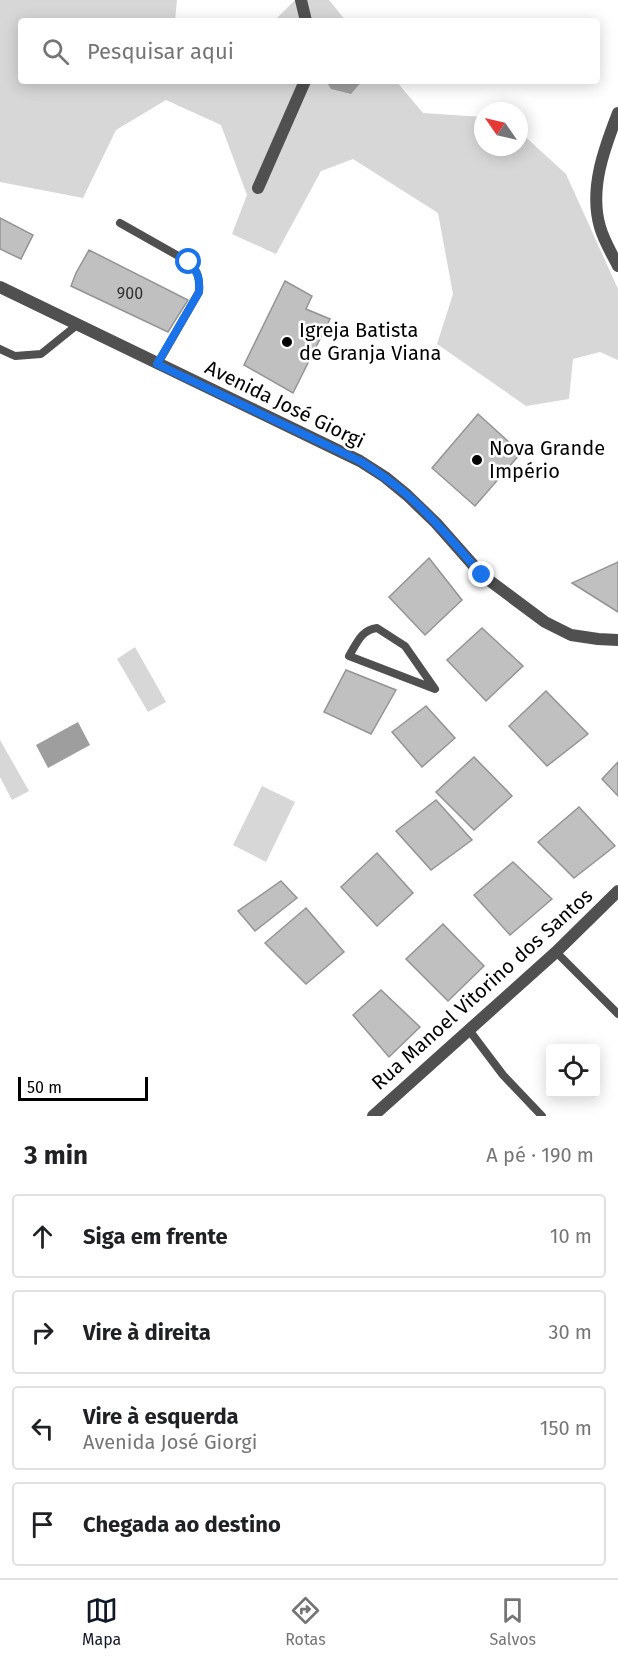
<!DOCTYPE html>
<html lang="pt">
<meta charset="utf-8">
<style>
:root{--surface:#fff;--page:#f6f6f6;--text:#202124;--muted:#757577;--line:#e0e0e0;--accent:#111827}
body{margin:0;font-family:"Fira Sans",sans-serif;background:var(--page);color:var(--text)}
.controls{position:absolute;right:18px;bottom:18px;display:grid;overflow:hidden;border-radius:6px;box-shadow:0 3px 15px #0003}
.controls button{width:54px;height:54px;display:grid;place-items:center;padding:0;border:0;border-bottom:2px solid var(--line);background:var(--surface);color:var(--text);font:30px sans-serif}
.compass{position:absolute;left:474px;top:102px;width:54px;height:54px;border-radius:50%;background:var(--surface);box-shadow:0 3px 15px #0003;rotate:304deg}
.scale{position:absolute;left:18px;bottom:15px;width:130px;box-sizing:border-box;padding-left:6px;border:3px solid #000;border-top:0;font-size:16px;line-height:21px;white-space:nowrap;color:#000;-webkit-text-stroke:4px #fff;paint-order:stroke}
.stop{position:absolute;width:18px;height:18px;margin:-14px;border:4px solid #1a73e8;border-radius:50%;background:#fff}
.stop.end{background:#1a73e8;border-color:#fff;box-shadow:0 2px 6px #0008}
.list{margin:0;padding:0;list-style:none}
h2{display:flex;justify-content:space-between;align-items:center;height:78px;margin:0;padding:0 24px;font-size:26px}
h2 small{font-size:20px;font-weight:400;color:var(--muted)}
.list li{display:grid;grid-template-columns:39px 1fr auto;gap:18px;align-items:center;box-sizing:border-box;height:84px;margin:0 12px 12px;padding:0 12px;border:2px solid var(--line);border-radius:6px}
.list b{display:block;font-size:22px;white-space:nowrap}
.list p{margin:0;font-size:20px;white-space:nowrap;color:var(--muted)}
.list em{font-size:20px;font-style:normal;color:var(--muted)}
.icon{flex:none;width:33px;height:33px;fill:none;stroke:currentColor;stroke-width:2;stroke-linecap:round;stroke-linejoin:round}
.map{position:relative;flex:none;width:618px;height:1116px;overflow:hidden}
.search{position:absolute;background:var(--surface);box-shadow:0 3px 15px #0003;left:18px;right:18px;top:18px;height:66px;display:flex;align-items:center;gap:15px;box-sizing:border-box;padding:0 21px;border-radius:6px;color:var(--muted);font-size:22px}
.sheet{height:462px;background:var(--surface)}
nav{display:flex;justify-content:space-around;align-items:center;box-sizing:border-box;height:84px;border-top:2px solid var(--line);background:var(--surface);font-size:16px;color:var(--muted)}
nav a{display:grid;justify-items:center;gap:3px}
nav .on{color:var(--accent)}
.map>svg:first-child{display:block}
</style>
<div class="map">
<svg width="618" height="1116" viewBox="0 0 618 1116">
<rect width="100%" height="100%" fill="#fff"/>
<g fill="#d7d7d7">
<path d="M0,0H177L175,21H21V81H396L423,113L483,117V147H519V131L566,174L618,289V360L600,352L573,359L569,399L526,406L437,344L453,294L438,213L353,159L321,171L276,254L232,234L247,195L221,125L166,100L116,130L83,198L0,182Z"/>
<path d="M295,0H329L346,21H274Z"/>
<path d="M135,647L166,702L148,712L117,659Z"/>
<path d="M0,740L29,791L12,800L0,777Z"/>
<path d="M262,786L295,802L266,862L233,845Z"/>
</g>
<g fill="#9e9e9e">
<path d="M326,81H362L351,94L331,89Z"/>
<path d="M78,722L90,745L48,768L36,745Z"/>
</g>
<g fill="#c0c0c0" stroke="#949494" stroke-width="1.5">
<path d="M0,218L33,235L21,259L0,249Z"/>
<path d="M89,250L188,300L168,332L71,286L76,273Z"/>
<path d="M285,281L312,296L306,309L330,319L293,393L244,365Z"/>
<path d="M478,414L521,453L475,506L432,468Z"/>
<path d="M429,558L462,600L425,635L389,597Z"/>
<path d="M618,562V612L572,583Z"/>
<path d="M482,628L523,666L486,701L447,660Z"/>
<path d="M346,670L396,690L371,734L324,712Z"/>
<path d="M546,691L588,734L547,766L509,726Z"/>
<path d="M426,706L455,738L422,767L392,732Z"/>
<path d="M474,757L512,796L474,830L436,792Z"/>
<path d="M618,762V796L602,779Z"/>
<path d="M436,800L472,840L431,870L396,831Z"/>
<path d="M579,807L615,846L574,878L538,842Z"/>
<path d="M377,853L413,893L377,926L341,887Z"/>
<path d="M513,862L552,899L510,935L474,895Z"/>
<path d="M281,881L297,898L255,931L238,911Z"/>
<path d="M306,908L344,952L306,984L265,943Z"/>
<path d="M443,924L484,966L448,1001L406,959Z"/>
<path d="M381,990L420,1027L389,1057L353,1015Z"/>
</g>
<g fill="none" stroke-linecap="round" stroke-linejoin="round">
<g stroke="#505050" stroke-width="8">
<path d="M120,223L189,262C198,272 200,278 199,292L157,365"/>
<path d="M0,349L15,356L41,354L77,325"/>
<path d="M377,628L405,646L435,689L349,656C357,643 361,630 377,628Z"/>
<path d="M556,952L618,1014"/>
<path d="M469,1030L503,1075L542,1116"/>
</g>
<g stroke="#505050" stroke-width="12">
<path d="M301,0L306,21"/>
<path d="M618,113C604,149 589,189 600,227C604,241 612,254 618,266"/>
<path d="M258,188L305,81"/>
<path d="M373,1116L556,952L618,891"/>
</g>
<path stroke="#505050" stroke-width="12" d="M0,287L360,461L385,477L407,495L436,523L482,575L545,622L571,635L598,639L618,640"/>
</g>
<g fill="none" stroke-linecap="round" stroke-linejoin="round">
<path stroke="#1a73e8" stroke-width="8" d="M189,262C198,272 200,278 199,292L157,364L360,461C376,471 391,481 406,494C434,518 458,548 482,575"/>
</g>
<g fill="#000" stroke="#fff" stroke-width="2">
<circle cx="287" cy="342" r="6"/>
<circle cx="477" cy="460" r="6"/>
</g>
<g text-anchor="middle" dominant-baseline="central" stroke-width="5" stroke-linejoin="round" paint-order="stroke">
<g font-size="16" fill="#303030">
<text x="130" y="293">900</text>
</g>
<g font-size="20" fill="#000" stroke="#fff" text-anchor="start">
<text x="299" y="330">Igreja Batista<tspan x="299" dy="23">de Granja Viana</tspan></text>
<text x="489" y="448">Nova Grande<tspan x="489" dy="23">Império</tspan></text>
</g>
<g font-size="20" fill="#000" stroke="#fff">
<text transform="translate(285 404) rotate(26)">Avenida José Giorgi</text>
<text transform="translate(482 989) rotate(-42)">Rua Manoel Vitorino dos Santos</text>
</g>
</g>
</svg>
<div class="controls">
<button><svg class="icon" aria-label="locate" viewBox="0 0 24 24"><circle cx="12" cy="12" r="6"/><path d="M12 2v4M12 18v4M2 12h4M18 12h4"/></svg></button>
</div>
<svg class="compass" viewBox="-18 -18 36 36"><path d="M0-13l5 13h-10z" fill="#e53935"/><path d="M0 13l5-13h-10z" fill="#757577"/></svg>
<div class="scale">50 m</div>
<div class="stop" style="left:189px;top:262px"></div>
<div class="stop end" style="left:482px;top:575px"></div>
<div class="search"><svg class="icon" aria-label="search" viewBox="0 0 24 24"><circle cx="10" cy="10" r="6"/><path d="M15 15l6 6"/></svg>Pesquisar aqui</div>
</div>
<section class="sheet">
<h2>3 min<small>A pé · 190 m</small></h2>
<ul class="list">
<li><svg class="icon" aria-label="ahead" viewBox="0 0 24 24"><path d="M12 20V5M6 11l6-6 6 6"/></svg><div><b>Siga em frente</b></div><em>10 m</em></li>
<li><svg class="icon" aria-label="right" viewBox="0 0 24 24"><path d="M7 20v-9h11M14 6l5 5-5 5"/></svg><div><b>Vire à direita</b></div><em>30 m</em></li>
<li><svg class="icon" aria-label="left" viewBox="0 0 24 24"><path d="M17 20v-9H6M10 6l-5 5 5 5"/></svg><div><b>Vire à esquerda</b><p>Avenida José Giorgi</p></div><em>150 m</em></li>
<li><svg class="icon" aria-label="arrive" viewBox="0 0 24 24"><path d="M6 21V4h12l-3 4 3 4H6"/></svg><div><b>Chegada ao destino</b></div></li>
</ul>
</section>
<nav>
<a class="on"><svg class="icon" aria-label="map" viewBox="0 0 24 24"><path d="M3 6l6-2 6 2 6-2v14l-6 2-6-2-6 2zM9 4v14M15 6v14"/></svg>Mapa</a>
<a><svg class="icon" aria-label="directions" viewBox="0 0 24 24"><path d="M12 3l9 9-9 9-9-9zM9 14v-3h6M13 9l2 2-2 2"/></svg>Rotas</a>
<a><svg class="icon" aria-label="saved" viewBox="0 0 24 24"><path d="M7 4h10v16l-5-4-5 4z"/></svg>Salvos</a>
</nav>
